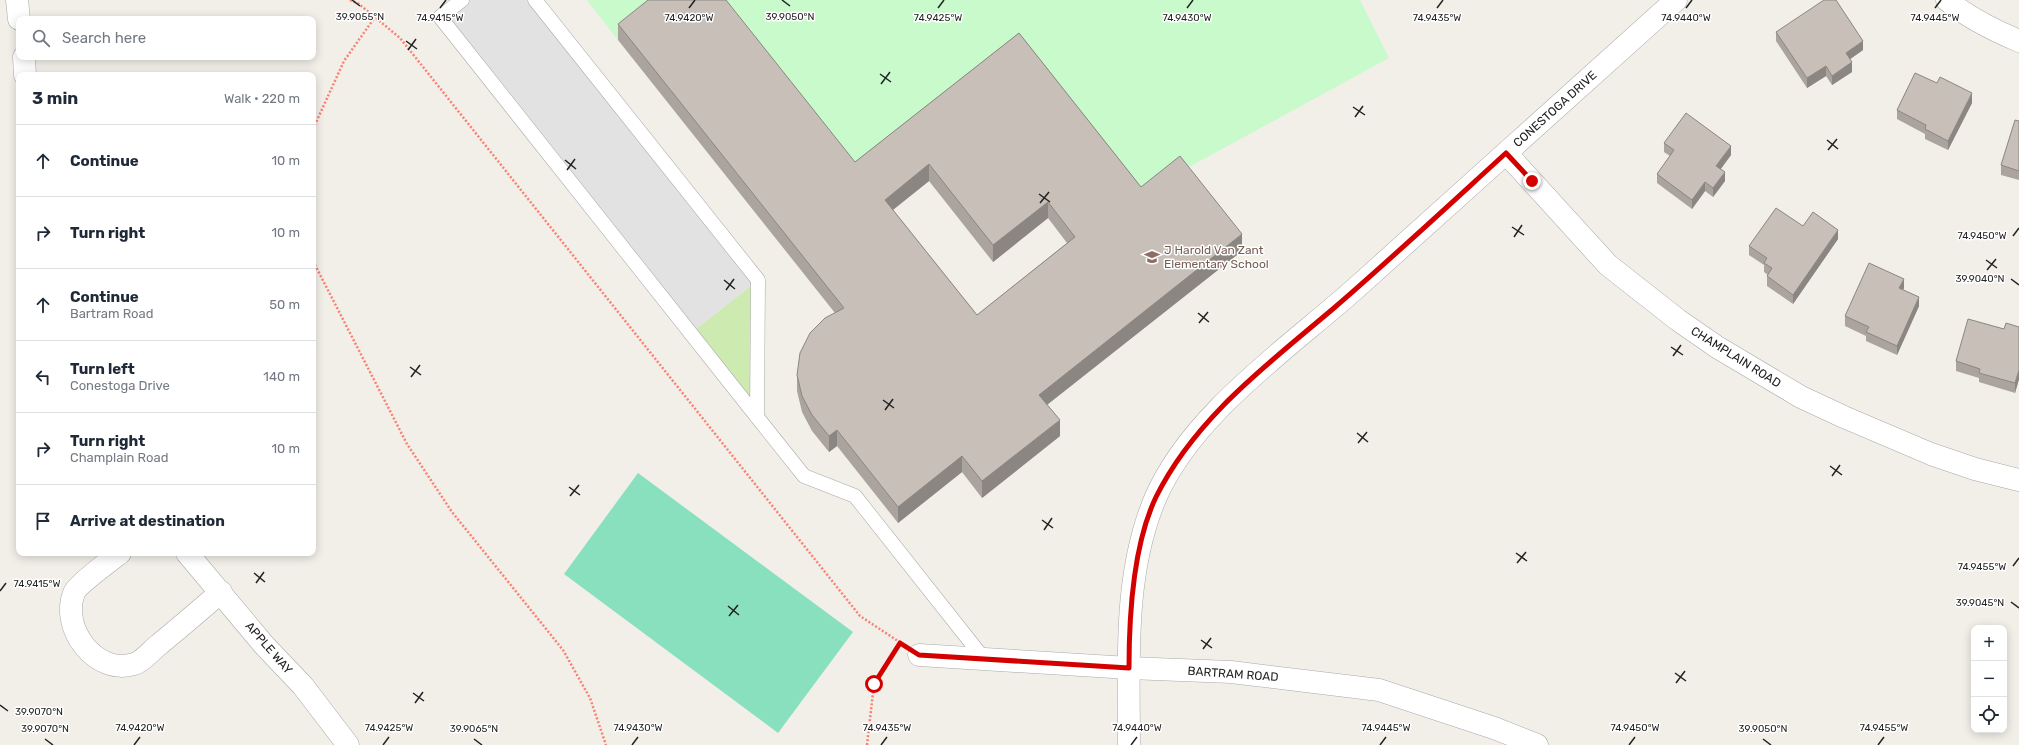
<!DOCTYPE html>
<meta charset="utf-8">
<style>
:root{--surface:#fff;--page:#f6f6f7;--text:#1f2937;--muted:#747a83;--line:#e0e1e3}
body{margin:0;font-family:Rubik,sans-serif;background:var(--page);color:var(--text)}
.controls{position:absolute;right:12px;bottom:12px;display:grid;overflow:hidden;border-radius:8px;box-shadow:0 2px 10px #0003}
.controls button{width:36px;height:36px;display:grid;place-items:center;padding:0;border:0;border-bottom:1px solid var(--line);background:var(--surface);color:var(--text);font:20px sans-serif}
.stop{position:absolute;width:12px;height:12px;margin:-9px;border:3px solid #d40000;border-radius:50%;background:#fff}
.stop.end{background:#d40000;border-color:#fff;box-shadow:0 1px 4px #0008}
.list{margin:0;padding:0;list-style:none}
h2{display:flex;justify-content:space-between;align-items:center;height:52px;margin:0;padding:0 16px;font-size:17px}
h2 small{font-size:13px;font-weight:400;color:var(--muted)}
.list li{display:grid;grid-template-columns:26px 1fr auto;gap:12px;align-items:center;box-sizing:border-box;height:72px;padding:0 16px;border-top:1px solid var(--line)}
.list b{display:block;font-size:15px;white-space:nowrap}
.list p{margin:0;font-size:13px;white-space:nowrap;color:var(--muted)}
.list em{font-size:13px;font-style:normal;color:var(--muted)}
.icon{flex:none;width:22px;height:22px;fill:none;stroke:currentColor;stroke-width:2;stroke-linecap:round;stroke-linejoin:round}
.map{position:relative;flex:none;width:2019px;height:745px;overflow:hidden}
.search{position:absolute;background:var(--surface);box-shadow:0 2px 10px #0003;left:16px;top:16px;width:300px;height:44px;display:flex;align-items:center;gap:10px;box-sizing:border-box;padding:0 14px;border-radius:8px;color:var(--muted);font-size:15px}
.panel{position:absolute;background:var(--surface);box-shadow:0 2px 10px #0003;left:16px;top:72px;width:300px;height:484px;border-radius:8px}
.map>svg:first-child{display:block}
</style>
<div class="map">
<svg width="2019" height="745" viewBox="0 0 2019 745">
<rect width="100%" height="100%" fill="#f2efe9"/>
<path fill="#cdebb0" d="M758,280L757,417L691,333Z"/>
<g fill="#c8facc">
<path d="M587,0H669L618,40Z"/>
<path d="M713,0H1360L1389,58L1180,172L1141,203L1019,49L855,179Z"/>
</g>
<path fill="#88e0be" d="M638,473L853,632L778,733L564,574Z"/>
<path fill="#e2e2e2" d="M462,0H535L758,280L691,333L440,17Z"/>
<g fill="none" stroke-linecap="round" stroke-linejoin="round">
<g stroke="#a9a9a9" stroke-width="15">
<g id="lane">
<path d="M462,0L440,17L757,417L758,280L535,0"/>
<path d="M757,417L804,476L855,496L984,659"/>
</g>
</g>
<g stroke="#a9a9a9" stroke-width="23">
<g id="street">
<path d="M17,0L19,19"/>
<path d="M1947,0C1968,18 1993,30 2019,41"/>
<path d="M24,57L25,75"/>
<path d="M1506,153L1608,265L1678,320L1717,347L1801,397L1844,417L1931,454L1975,469L2019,480"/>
<path d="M120,553C111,560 77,585 74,593C60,628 96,676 134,664C142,662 150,652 156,647C178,629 199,611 221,592"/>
<path d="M187,553L264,645L303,686L348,745"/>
<path d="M919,655L1129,668L1231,672L1379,690L1494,728L1537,745"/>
<path d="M1129,745C1129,664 1123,575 1155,499C1191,414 1289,348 1356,288C1463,192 1569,96 1676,0"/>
</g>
</g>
<g stroke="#fa8072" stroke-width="2.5" stroke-dasharray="2 2" stroke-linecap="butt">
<path d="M350,0L359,4L400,38L860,616L898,641"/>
<path d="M313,129L344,61L375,17"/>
<path d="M313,261L407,444L452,512L563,650L590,698L606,745"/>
<path d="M867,745L874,684L891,657"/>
</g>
<use href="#lane" stroke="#fff" stroke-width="14"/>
<use href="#street" stroke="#fff" stroke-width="22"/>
</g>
<g fill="#aba49e" fill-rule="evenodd">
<path d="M618,24L855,162L1019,33L1141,187L1242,251L1047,405L1060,436L982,498L962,472L898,523L837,446L829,452L812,431L802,412L797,391V375L835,313L618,40ZM929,181L993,262L1048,218L1067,243L977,315L893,210Z"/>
<path d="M1776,32L1863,50L1850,59L1852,72L1832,85L1826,76L1807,88L1776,41Z"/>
<path d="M1972,103L1948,150L1925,139V134L1897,119V110Z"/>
<path d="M2019,121V180L2001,175V165Z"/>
<path d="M1664,143L1731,155L1721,169L1725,181L1713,197L1705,191L1692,209L1657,183V174L1670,156L1664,152Z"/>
<path d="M1803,226L1838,239L1793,304L1767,286V276L1768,275L1764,272V265L1749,255V246Z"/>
<path d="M1904,288L1903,290L1919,306L1897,355L1866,341V336L1845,326V316Z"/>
<path d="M2019,327V379L2015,393L1979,382V378L1956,371V361L2004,329Z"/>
</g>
<g fill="#8b8681">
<path d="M1863,41V50L1846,62V53Z"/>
<path d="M1852,62V72L1832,85V76Z"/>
<path d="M1826,66V76L1807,88V78Z"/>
<path d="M1972,93V103L1948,150V141Z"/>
<path d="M1731,146V155L1716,175V166Z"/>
<path d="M929,164V181L885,216V200Z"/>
<path d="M1725,172V181L1713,197V188Z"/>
<path d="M1705,182V191L1692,209V200Z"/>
<path d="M1048,202V218L993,262V245Z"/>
<path d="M1838,230V239L1793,304V295Z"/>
<path d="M1242,234V251L1039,411V395Z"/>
<path d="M1904,279V288L1899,298V288Z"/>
<path d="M1919,297V306L1897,355V346Z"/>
<path d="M2019,370V379L2015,393V383Z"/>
<path d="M1060,420V436L982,498V481Z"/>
<path d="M837,430V446L829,452V436Z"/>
<path d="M962,456V472L898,523V507Z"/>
</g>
<g fill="#c7bfb8" stroke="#8b8681" fill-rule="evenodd">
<path d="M648,0H726L855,162L1019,33L1141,187L1180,156L1242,234L1039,395L1060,420L982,481L962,456L898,507L837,430L829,436L812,415L802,396L797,375L800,353L810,333L825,318L844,308L618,24ZM929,164L993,245L1048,202L1075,237L977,315L885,200Z"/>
<path d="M1824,0H1836L1863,41L1846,53L1852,62L1832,76L1826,66L1807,78L1776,32Z"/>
<path d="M1915,73L1937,83L1940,77L1972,93L1948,141L1925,129L1926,125L1897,110Z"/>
<path d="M1686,113L1731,146L1716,166L1725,172L1713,188L1705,182L1692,200L1657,174L1674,150L1664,143Z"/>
<path d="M2015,120L2019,121V171L2001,165Z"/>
<path d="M1776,208L1803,226L1813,212L1838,230L1793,295L1767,276L1772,268L1764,263L1767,258L1749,246Z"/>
<path d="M1869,263L1904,279L1899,288L1919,297L1897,346L1866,332L1869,327L1845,316Z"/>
<path d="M1968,319L2004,329L2006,323L2019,327V370L2015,383L1979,373L1980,369L1956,361Z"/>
</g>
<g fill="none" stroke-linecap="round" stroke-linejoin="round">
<path stroke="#d40000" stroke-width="5" d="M874,684L900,643L919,655L1129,668C1129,615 1133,545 1156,497C1195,418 1268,364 1334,308C1392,258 1449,205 1506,153L1532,181"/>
</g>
<path fill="none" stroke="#222" stroke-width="1.5" d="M352,0L360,6M782,0L790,6M440,8L446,0M689,8L695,0M938,8L944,0M1187,8L1193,0M1437,8L1443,0M1686,8L1692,0M1935,8L1941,0M406,41L417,49M408,50L416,39M880,74L891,82M881,84L890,72M1353,107L1365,115M1355,117L1363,106M1827,140L1838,149M1828,150L1837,139M565,160L576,169M567,170L575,159M1039,194L1050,202M1040,203L1049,192M1512,227L1524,235M2013,236L2019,228M1514,237L1522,225M1986,260L1997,268M1987,270L1996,259M2011,279L2019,285M724,280L735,289M726,290L734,279M1198,313L1209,322M1199,323L1208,312M1671,347L1683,355M1673,356L1681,345M410,367L421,375M411,377L420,365M883,400L894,408M885,410L893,399M1357,433L1368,442M1358,443L1367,432M1830,466L1842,475M1832,476L1840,465M569,487L580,495M570,496L579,485M1042,520L1053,528M1044,530L1052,518M1516,553L1527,561M1517,563L1526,552M2013,566L2019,558M254,573L265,582M256,583L264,572M0,591L6,583M2011,602L2019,608M728,606L739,615M729,616L738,605M1201,640L1212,648M1203,649L1211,638M1675,673L1686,681M1676,683L1685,671M413,693L424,701M415,703L423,692M0,705L8,711M45,739L53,745M474,739L482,745M1763,739L1771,745M134,745L140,737M383,745L389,737M632,745L638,737M881,745L887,737M1131,745L1137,737M1380,745L1386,737M1629,745L1635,737M1878,745L1884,737"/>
<defs>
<g id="school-bare" transform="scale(1.2)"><path d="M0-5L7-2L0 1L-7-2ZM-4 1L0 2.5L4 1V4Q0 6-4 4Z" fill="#8d6e63" stroke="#fff" stroke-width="2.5" paint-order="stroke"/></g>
</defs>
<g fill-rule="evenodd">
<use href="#school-bare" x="1152" y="257"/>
</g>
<g text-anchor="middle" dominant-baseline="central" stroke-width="3" stroke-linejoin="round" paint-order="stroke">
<g font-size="12" fill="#222" stroke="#fff">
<text transform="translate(1555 109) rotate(-42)">CONESTOGA DRIVE</text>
<text transform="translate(1736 357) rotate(32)">CHAMPLAIN ROAD</text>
<text transform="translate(269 648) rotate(49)">APPLE WAY</text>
<text transform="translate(1233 674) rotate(4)">BARTRAM ROAD</text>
</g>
<g font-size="12" fill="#785e54" stroke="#fff" text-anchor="start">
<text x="1164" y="250">J Harold Van Zant<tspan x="1164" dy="14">Elementary School</tspan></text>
</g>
</g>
<g font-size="10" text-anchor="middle" fill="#222" stroke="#fff" stroke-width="3" stroke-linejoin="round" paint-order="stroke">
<text x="360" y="20">39.9055°N</text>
<text x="790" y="20">39.9050°N</text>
<text x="440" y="21">74.9415°W</text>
<text x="689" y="21">74.9420°W</text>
<text x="938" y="21">74.9425°W</text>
<text x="1187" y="21">74.9430°W</text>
<text x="1437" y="21">74.9435°W</text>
<text x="1686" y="21">74.9440°W</text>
<text x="1935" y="21">74.9445°W</text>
<text x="1982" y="239">74.9450°W</text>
<text x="1980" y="282">39.9040°N</text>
<text x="1982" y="570">74.9455°W</text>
<text x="37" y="587">74.9415°W</text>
<text x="1980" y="606">39.9045°N</text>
<text x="39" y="715">39.9070°N</text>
<text x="140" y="731">74.9420°W</text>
<text x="389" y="731">74.9425°W</text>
<text x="638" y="731">74.9430°W</text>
<text x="887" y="731">74.9435°W</text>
<text x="1137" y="731">74.9440°W</text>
<text x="1386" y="731">74.9445°W</text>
<text x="1635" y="731">74.9450°W</text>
<text x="1884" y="731">74.9455°W</text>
<text x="45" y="732">39.9070°N</text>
<text x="474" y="732">39.9065°N</text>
<text x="1763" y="732">39.9050°N</text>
</g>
</svg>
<div class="controls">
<button>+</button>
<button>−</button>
<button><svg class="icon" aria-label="locate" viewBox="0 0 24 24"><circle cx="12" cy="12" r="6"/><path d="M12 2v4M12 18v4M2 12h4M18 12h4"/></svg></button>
</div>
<div class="stop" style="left:874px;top:684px"></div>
<div class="stop end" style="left:1532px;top:181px"></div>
<div class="search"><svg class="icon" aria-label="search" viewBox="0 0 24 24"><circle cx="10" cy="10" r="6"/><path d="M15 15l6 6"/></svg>Search here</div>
<section class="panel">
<h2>3 min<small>Walk · 220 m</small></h2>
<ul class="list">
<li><svg class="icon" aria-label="ahead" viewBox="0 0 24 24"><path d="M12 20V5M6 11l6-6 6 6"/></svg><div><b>Continue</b></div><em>10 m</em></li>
<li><svg class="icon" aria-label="right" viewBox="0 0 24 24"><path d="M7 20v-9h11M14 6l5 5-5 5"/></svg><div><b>Turn right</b></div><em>10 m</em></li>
<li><svg class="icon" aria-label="ahead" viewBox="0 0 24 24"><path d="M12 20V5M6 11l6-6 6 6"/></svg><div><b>Continue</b><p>Bartram Road</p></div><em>50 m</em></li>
<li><svg class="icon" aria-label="left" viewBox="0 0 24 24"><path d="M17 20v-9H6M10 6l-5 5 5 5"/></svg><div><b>Turn left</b><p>Conestoga Drive</p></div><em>140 m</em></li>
<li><svg class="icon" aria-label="right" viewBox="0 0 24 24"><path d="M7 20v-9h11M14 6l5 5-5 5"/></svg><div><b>Turn right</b><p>Champlain Road</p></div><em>10 m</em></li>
<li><svg class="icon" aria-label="arrive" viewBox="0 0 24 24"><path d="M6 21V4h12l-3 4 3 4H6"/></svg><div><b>Arrive at destination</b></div></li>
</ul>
</section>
</div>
